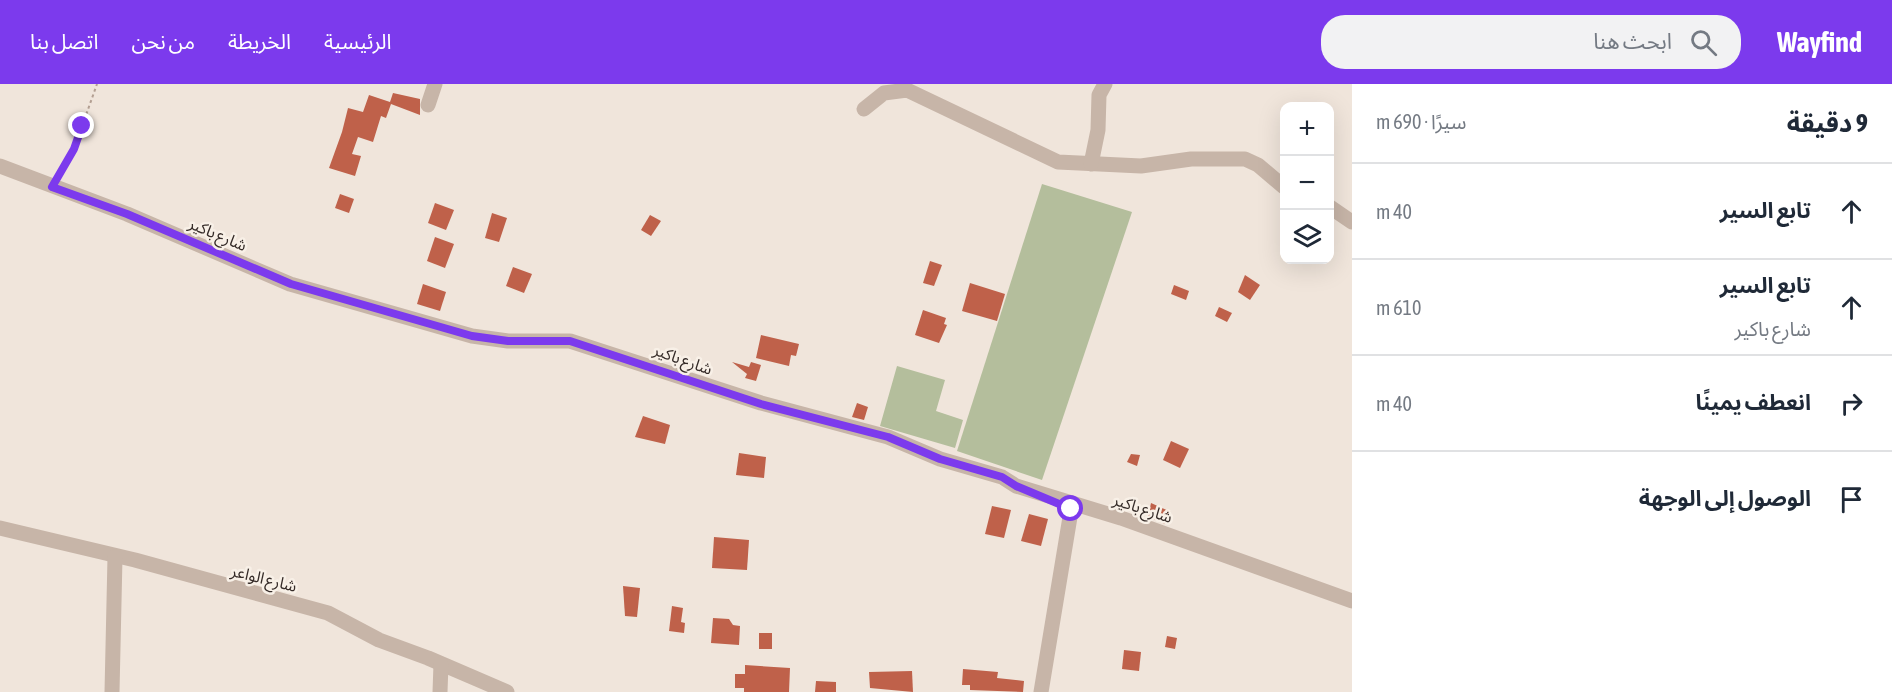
<!DOCTYPE html>
<html lang="ar">
<meta charset="utf-8">
<style>
:root{--surface:#fff;--page:#f2f2f3;--text:#1f2937;--muted:#747a83;--line:#e0e1e3;--accent:#7c3aed}
body{margin:0;font-family:"Asap Condensed","Noto Sans Arabic",sans-serif;background:var(--page);color:var(--text);direction:rtl}
.controls{position:absolute;right:18px;top:18px;display:grid;overflow:hidden;border-radius:12px;box-shadow:0 6px 24px #0002}
.controls button{width:54px;height:54px;display:grid;place-items:center;padding:0;border:0;border-bottom:2px solid var(--line);background:var(--surface);color:var(--text);font:30px sans-serif}
.stop{position:absolute;width:18px;height:18px;margin:-14px;border:4px solid #7c3aed;border-radius:50%;background:#fff}
.stop.end{background:#7c3aed;border-color:#fff;box-shadow:0 2px 6px #0008}
.list{margin:0;padding:0;list-style:none}
h2{display:flex;justify-content:space-between;align-items:center;height:78px;margin:0;padding:0 24px;font-size:26px}
h2 small{font-size:20px;font-weight:400;color:var(--muted)}
.list li{display:grid;grid-template-columns:39px 1fr auto;gap:18px;align-items:center;box-sizing:border-box;height:96px;padding:0 24px;border-top:2px solid var(--line)}
.list b{display:block;font-size:22px;white-space:nowrap}
.list p{margin:0;font-size:20px;white-space:nowrap;color:var(--muted)}
.list em{font-size:20px;font-style:normal;color:var(--muted)}
.icon{flex:none;width:33px;height:33px;fill:none;stroke:currentColor;stroke-width:2;stroke-linecap:round;stroke-linejoin:round}
.map{position:relative;flex:none;width:1352px;height:608px;overflow:hidden;direction:ltr}
header{display:flex;align-items:center;gap:36px;box-sizing:border-box;height:84px;padding:0 30px;background:var(--accent);color:#fff}
header strong{font-size:28px}
nav{display:flex;gap:33px;margin-inline-start:auto;font-size:21px}
.search{width:420px;height:54px;background:var(--page);display:flex;align-items:center;gap:15px;box-sizing:border-box;padding:0 21px;border-radius:24px;color:var(--muted);font-size:22px}
main{display:flex}
aside{flex:1;background:var(--surface)}
.map>svg:first-child{display:block}
</style>
<header>
<strong>Wayfind</strong>
<div class="search"><svg class="icon" aria-label="search" viewBox="0 0 24 24"><circle cx="10" cy="10" r="6"/><path d="M15 15l6 6"/></svg>ابحث هنا</div>
<nav><a>الرئيسية</a><a>الخريطة</a><a>من نحن</a><a>اتصل بنا</a></nav>
</header>
<main>
<aside>
<h2>9 دقيقة<small>سيرًا · 690 m</small></h2>
<ul class="list">
<li><svg class="icon" aria-label="ahead" viewBox="0 0 24 24"><path d="M12 20V5M6 11l6-6 6 6"/></svg><div><b>تابع السير</b></div><em>40 m</em></li>
<li><svg class="icon" aria-label="ahead" viewBox="0 0 24 24"><path d="M12 20V5M6 11l6-6 6 6"/></svg><div><b>تابع السير</b><p>شارع باكير</p></div><em>610 m</em></li>
<li><svg class="icon" aria-label="right" viewBox="0 0 24 24"><path d="M7 20v-9h11M14 6l5 5-5 5"/></svg><div><b>انعطف يمينًا</b></div><em>40 m</em></li>
<li><svg class="icon" aria-label="arrive" viewBox="0 0 24 24"><path d="M6 21V4h12l-3 4 3 4H6"/></svg><div><b>الوصول إلى الوجهة</b></div></li>
</ul>
</aside>
<div class="map">
<svg width="1352" height="608" viewBox="0 0 1352 608">
<rect width="100%" height="100%" fill="#f0e5db"/>
<g fill="#b4be9c">
<path d="M1042,100L1132,128L1042,396L957,367Z"/>
<path d="M897,282L945,296L936,327L963,336L955,364L880,342Z"/>
</g>
<g fill="#bf614a">
<path d="M393,9L420,15V31L391,20L386,34L381,32L373,58L358,53L352,70L361,72L355,92L329,84L342,48L348,24L363,28L369,11L390,18Z"/>
<path d="M340,110L354,115L349,129L335,124Z"/>
<path d="M435,119L454,126L446,146L428,139Z"/>
<path d="M492,129L507,134L499,158L485,154Z"/>
<path d="M650,131L661,137L651,152L641,146Z"/>
<path d="M435,153L454,160L445,184L427,177Z"/>
<path d="M930,177L942,181L934,202L923,199Z"/>
<path d="M513,183L532,190L524,209L506,202Z"/>
<path d="M1245,191L1260,201L1250,216L1238,208Z"/>
<path d="M970,199L1005,210L997,237L962,227Z"/>
<path d="M423,200L446,208L440,227L417,220Z"/>
<path d="M1174,201L1189,207L1186,216L1171,210Z"/>
<path d="M1219,223L1232,229L1227,238L1215,232Z"/>
<path d="M923,226L946,234L944,240L947,241L939,259L915,251Z"/>
<path d="M761,251L799,260L796,272L791,271L789,282L756,274Z"/>
<path d="M732,278L749,283L751,278L761,281L756,297L745,294L747,290Z"/>
<path d="M857,319L868,323L864,336L852,333Z"/>
<path d="M643,332L670,341L665,360L635,353Z"/>
<path d="M1171,357L1189,365L1180,384L1163,376Z"/>
<path d="M739,369L766,373L764,394L736,391Z"/>
<path d="M1131,370L1140,371L1137,382L1127,378Z"/>
<path d="M1151,419L1171,428L1165,440L1148,433Z"/>
<path d="M992,422L1011,426L1004,454L985,450Z"/>
<path d="M1029,430L1048,435L1041,462L1021,457Z"/>
<path d="M714,453L749,456L747,486L712,484Z"/>
<path d="M623,502L640,504L637,533L625,532Z"/>
<path d="M672,522L683,524L681,538L685,539L684,549L669,547Z"/>
<path d="M713,534L729,535L733,541L740,542L739,561L711,559Z"/>
<rect x="759" y="549" width="13" height="16"/>
<path d="M1167,552L1177,554L1175,565L1165,563Z"/>
<path d="M1124,566L1141,568L1139,587L1122,585Z"/>
<path d="M745,581L790,584L789,608H744V604H735V590H745Z"/>
<path d="M963,585L998,588L997,594L1024,597L1023,608L970,606V601H962Z"/>
<path d="M912,587L913,608L870,604L869,588Z"/>
<path d="M816,597L836,598V608H815Z"/>
</g>
<g fill="none" stroke-linecap="round" stroke-linejoin="round">
<path stroke="#b39f92" stroke-width="2" stroke-dasharray="3 3" stroke-linecap="butt" d="M59,90L74,65L97,0"/>
<g stroke="#c7b5a8" stroke-width="15">
<path d="M428,21L435,0"/>
<path d="M864,25L884,9L907,6L1058,78L1141,82L1191,75H1245L1258,81L1284,103"/>
<path d="M1091,80L1098,46L1099,11L1105,0"/>
<path d="M0,82L127,130L290,200L472,252L508,257H570L761,319L888,353L940,375L1002,393L1016,402L1121,434L1352,517"/>
<path d="M1330,123L1352,138"/>
<path d="M0,444L135,476L328,529L379,556L428,574L507,608"/>
<path d="M112,608L115,473"/>
<path d="M440,608L441,580"/>
<path d="M1041,608L1072,421"/>
</g>
</g>
<g fill="none" stroke-linecap="round" stroke-linejoin="round">
<path stroke="#7c3aed" stroke-width="8" d="M82,42L74,65L52,103L127,130L291,200L472,252L508,257H570L761,320L888,353L940,375L1002,393L1016,402L1071,425"/>
</g>
<g text-anchor="middle" dominant-baseline="central" stroke-width="5" stroke-linejoin="round" paint-order="stroke">
<g font-size="16" fill="#352b28" stroke="#f8f0e7">
<text transform="translate(218 150) rotate(23)">شارع باكير</text>
<text transform="translate(683 275) rotate(20)">شارع باكير</text>
<text transform="translate(1143 424) rotate(18)">شارع باكير</text>
<text transform="translate(264 494) rotate(14)">شارع الواعر</text>
</g>
</g>
</svg>
<div class="controls">
<button>+</button>
<button>−</button>
<button><svg class="icon" aria-label="layers" viewBox="0 0 24 24"><path d="M12 4l9 5-9 5-9-5zM3 14l9 5 9-5"/></svg></button>
</div>
<div class="stop" style="left:1071px;top:425px"></div>
<div class="stop end" style="left:82px;top:42px"></div>
</div>
</main>
